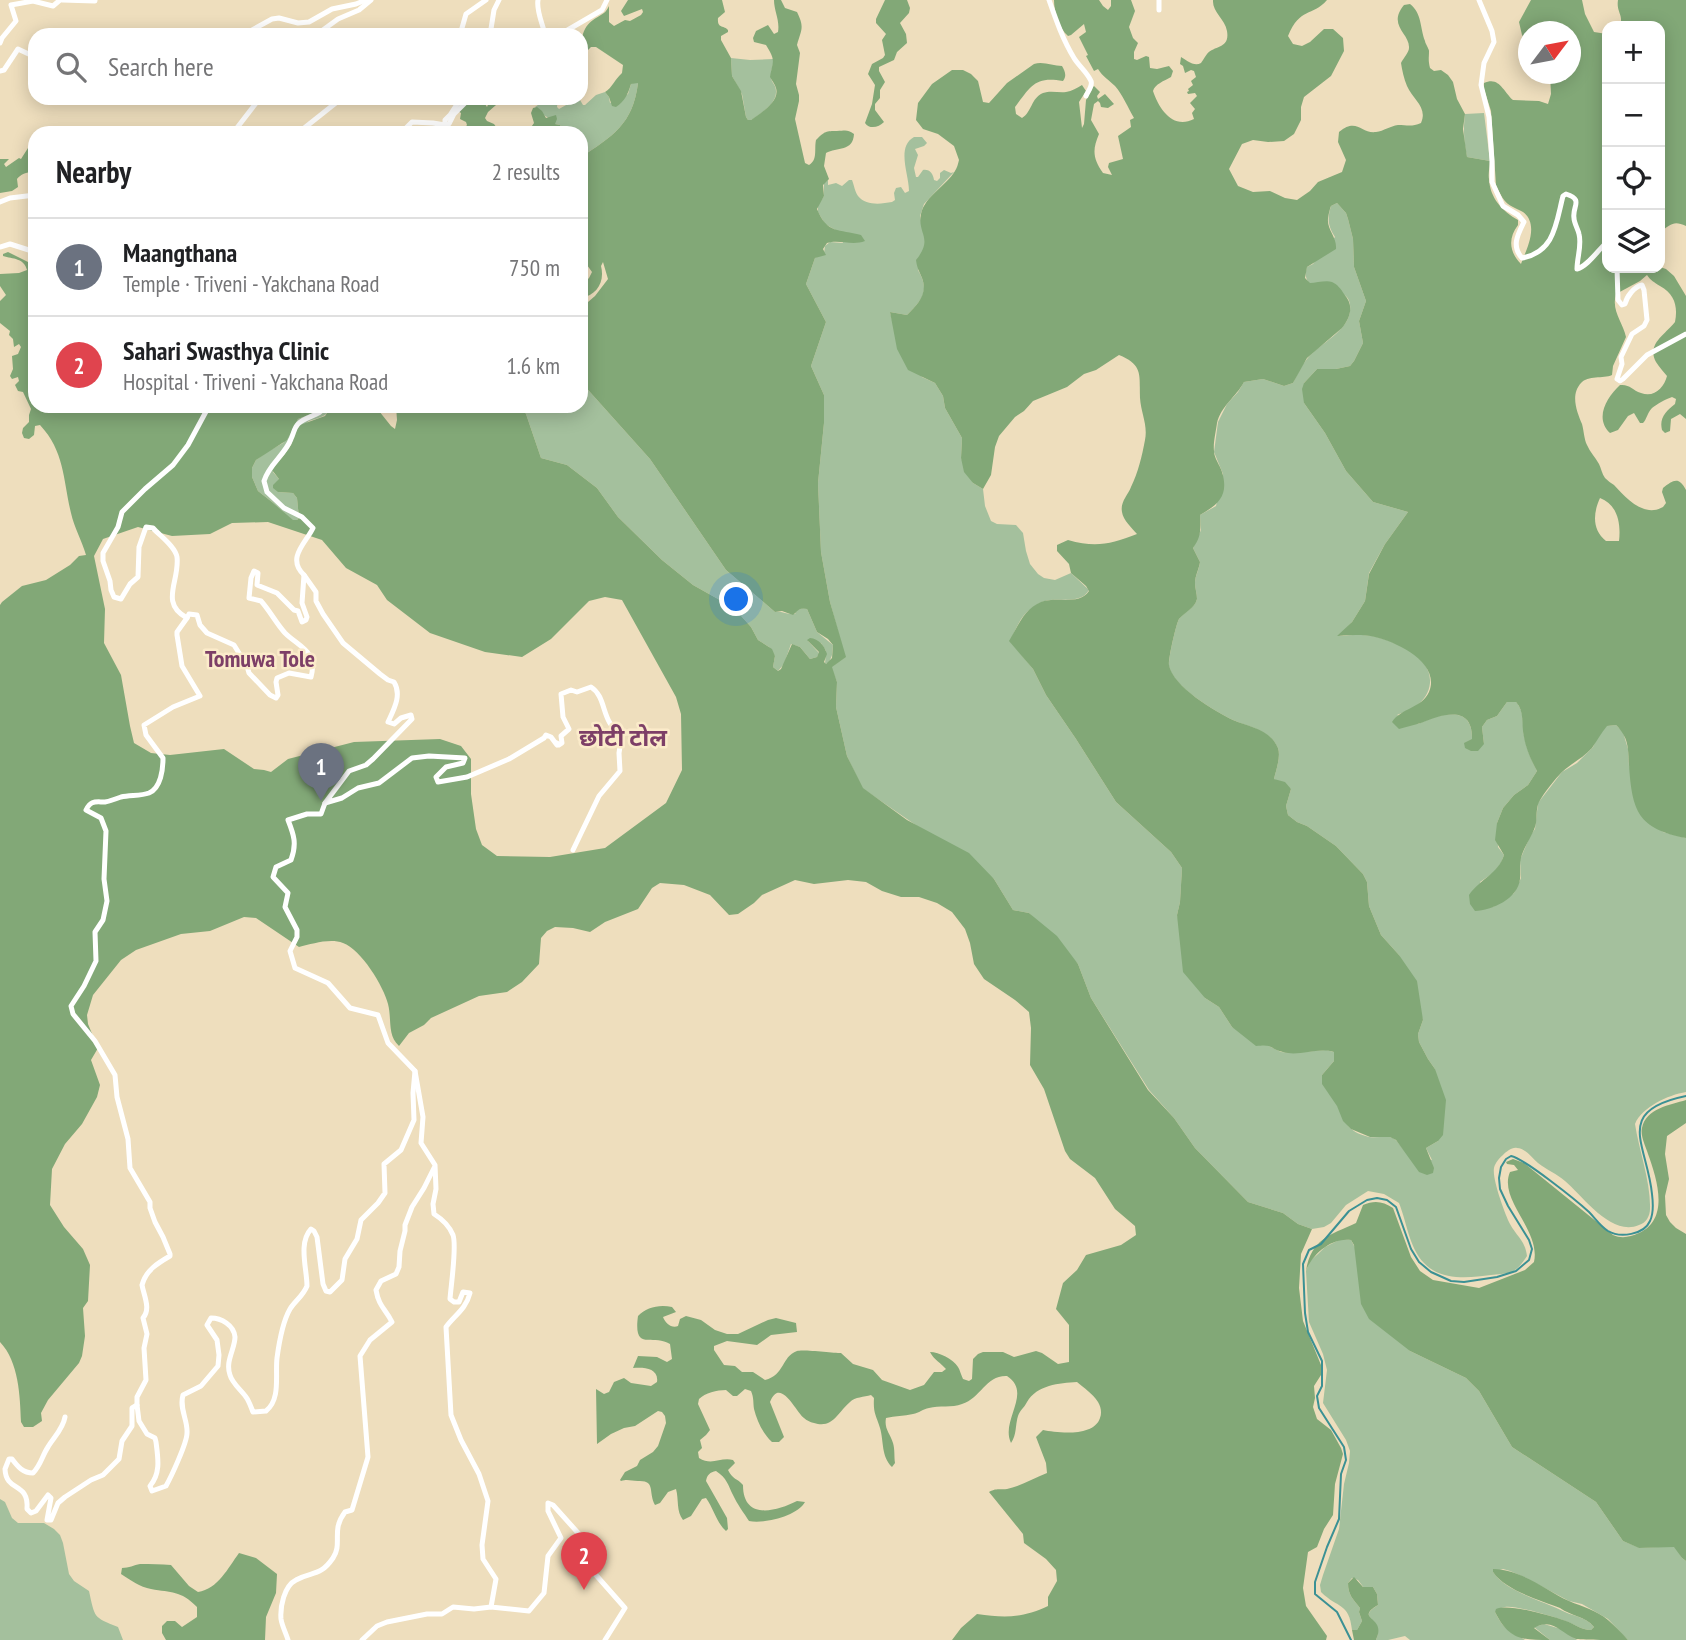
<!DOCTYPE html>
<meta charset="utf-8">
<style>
:root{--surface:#fff;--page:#f6f6f6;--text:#202124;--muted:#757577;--line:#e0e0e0;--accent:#1a73e8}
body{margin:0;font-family:"PT Sans Narrow","Noto Sans Devanagari",sans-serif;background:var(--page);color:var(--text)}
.controls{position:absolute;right:21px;top:21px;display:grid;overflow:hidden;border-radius:14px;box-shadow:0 4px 18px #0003}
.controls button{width:63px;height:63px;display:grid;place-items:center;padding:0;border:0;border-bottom:2px solid var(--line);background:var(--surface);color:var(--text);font:35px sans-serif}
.compass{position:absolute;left:1518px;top:21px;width:63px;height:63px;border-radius:50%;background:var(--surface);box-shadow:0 4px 18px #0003;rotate:58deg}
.you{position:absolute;left:737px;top:600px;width:24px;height:24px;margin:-18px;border:5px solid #fff;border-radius:50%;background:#1a73e8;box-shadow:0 0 0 10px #1a73e833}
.badge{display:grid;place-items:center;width:46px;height:46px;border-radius:50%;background:var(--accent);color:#fff;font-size:23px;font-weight:700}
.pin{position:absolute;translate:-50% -58px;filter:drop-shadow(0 2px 4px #0008)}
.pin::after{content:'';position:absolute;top:37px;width:24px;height:21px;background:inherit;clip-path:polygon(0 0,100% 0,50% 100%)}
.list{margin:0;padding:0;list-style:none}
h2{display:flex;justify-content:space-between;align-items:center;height:91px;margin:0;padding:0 28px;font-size:30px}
h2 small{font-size:23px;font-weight:400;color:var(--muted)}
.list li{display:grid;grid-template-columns:46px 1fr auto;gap:21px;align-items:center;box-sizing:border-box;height:98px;padding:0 28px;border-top:2px solid var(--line)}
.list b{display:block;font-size:26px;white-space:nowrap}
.list p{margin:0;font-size:23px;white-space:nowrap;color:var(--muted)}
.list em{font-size:23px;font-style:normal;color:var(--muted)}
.icon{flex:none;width:38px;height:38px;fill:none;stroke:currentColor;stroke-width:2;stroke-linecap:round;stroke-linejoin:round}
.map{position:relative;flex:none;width:1686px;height:1640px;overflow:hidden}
.search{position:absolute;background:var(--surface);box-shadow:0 4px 18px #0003;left:28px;top:28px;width:560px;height:77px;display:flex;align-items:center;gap:18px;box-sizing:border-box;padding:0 24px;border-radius:21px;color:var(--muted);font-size:26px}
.panel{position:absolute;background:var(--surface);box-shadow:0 4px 18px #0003;left:28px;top:126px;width:560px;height:287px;border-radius:21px}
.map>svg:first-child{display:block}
</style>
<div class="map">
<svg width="1686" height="1640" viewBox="0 0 1686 1640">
<rect width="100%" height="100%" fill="#eedebd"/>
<g fill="#a4c09d">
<path d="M731,58L750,60L773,59C774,65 771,69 771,75C770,82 776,84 776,91C777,104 760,114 751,120H748L746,117L742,94L732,76Z"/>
<path d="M633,83H638C633,124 613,136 581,157V133H569L563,130L560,125L555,124V121C546,118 542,113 535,107L548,98H558L557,107L559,109L575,100H580L583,105H585L596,95L605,92L609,97L610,103L628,94L631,84Z"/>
<path d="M1484,113L1490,161L1467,157C1464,142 1463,129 1465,114Z"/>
<path d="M914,137H922L927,143L924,146L915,149L918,155L914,168L916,177H918L923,170C930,169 933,174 934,180L937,181L940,178V173L944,170L951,173L954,172L924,204L920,216L926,244L918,270C930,291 923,299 907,315L890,312L892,320L922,377L935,383L943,396L945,408L962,438L961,458L973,483L983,489L985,506L991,521L997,524L1016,525L1023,533L1026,551L1030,564L1038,574L1044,578L1055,580L1071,573L1089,590C1080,606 1057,596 1042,602C1037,604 1031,609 1027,612C1019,619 1015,632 1010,641L1033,669L1046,695L1076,739L1116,802L1171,852L1182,868L1180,902L1177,915L1205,998L1219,1007L1232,1027L1281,1052L1291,1053L1326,1050L1334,1052V1061L1322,1075C1322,1087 1330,1093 1336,1103C1346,1121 1345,1131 1369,1137C1376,1138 1383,1136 1390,1137C1398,1139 1400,1147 1406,1152C1412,1157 1424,1158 1432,1160L1426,1148L1438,1141L1435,1069L1428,1059L1419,1042L1418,1034L1423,1020L1399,955L1381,935L1369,906L1367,882L1363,874L1336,846L1307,826L1297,822L1288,815L1286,806L1291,789L1274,779C1276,770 1281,757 1278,748C1270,730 1249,727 1233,720C1215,711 1173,687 1169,666C1168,660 1176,624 1179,619C1184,612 1195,608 1197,599C1197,594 1195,588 1195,583C1195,576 1199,570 1200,562L1193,548L1201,530L1200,515L1216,506L1223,474L1214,452L1218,422L1227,404L1238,392L1244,382L1263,379L1284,386L1293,383C1297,375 1301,366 1307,359C1320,342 1353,330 1350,305C1349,296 1344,294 1336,291C1327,287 1319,283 1309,283C1305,277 1305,274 1307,267L1313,264L1335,237C1328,226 1327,219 1331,206L1337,203L1346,213L1348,219L1353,239L1354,267L1366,301L1359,321L1363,343L1354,361L1350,366L1336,369H1317L1304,383V403L1325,433L1346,471L1373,502L1408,512L1385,544L1369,573L1365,601L1352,622L1339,636C1351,635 1365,634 1377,637C1398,643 1432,657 1430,683C1429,693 1424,700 1416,706C1411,710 1403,712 1397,715L1418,724C1439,714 1473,703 1472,739L1484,744L1482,727L1487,720L1497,716L1507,702H1516C1526,713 1521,726 1525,739C1527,751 1532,761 1537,771L1528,785L1514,795L1503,808L1497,823L1498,847L1504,855C1500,869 1492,874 1480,882L1493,907L1514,893L1521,878L1520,860L1530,836L1535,829L1538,803L1562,772L1577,763L1593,747L1598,736L1606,726L1616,725L1623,732L1628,749L1629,766L1663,832L1686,838V1092C1668,1095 1642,1107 1635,1124C1639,1150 1651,1183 1650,1209C1650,1216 1646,1223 1639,1225C1611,1237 1583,1196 1565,1181C1557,1174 1547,1170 1538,1163C1532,1158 1525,1148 1517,1148C1512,1147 1506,1152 1503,1155C1500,1157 1495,1163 1494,1168C1492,1179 1505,1214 1510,1224C1517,1237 1525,1240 1527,1256C1523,1262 1519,1268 1512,1272C1506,1274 1497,1274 1491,1275C1469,1278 1441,1281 1424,1263C1409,1247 1407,1223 1399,1203L1384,1194L1368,1191L1346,1205L1331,1223L1324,1227L1312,1229L1298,1224L1283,1213L1248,1202L1195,1148L1174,1118L1149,1090L1091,998L1078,964L1029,913L1013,910L994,879L862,788L847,756L836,707L837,682L831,667L845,657L830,602L821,552L818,483L824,423V395L811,366L826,322L806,284L815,258L824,253L825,246L830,242L843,243L839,232L825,224L818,212V205L824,196V183L828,180V185L836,183L842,186L849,180H852C854,185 855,192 858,196C866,206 881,204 892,202L895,200L894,193L896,188L901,187L905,193L909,191C909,174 896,147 914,137Z"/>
<path d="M581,382L650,459L726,570L775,612C782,611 788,615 795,614L797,610L803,608L807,609L817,632L833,645L832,655L829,663L825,664L826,651L821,643L808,641L819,653L817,657L810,659L800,647L791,644L784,664L778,671L773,667L775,656L769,647L758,640L751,627L734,608L693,585L662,560L618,517L597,488L567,465L541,458L526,414L521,406H581Z"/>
<path d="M328,406L327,413L325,415C320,418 314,419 309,421C304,424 276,465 273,472L279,479L278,492L293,493L297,498L299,518L297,520H292L272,502L258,491L252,477V468L256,460L267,452L283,443L298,419Z"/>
<path d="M1341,1239L1351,1240L1410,1351L1466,1378L1479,1391L1512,1447L1596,1502L1623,1541L1640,1548L1675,1546L1682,1558L1686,1561V1640H1628L1608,1619L1582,1604L1569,1601L1524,1577L1510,1571L1503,1569L1493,1572C1506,1592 1544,1601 1565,1612C1576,1617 1586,1617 1594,1627L1591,1630C1581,1630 1575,1624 1565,1621C1555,1617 1515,1605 1505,1607C1502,1607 1498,1610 1495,1612C1505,1632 1508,1628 1525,1640H1410L1405,1636L1388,1640H1376C1386,1617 1354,1620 1378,1605L1377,1594L1373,1587L1364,1588L1358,1580L1352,1578L1348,1583C1348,1595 1353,1599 1360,1608L1359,1612L1362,1621L1357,1630H1352C1349,1602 1338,1609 1321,1592L1320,1585L1323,1575L1339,1529L1344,1484L1349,1463L1350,1451L1346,1440L1323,1403L1327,1370L1323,1354L1309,1322L1306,1271L1310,1261L1318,1254L1325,1247Z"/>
<path d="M0,1499L5,1502L12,1518L18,1523H44L54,1529L60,1535L63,1543L69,1574L74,1581L89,1591C95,1618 93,1617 118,1627L123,1640H0Z"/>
<path d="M1544,1624L1561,1629L1577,1640H1550L1534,1627Z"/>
</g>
<g fill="#82a877" fill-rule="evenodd">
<path d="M628,0H722L725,12L718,18C717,29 724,25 728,30V32L721,36V40L731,58L732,76L741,91L746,117L748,120H751C760,113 780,102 776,88C775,84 772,81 770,77C773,60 776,61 766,45L754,42L753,38L756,31L768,25L774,34L778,32C780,20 774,11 774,0H781L785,8L797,12C805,28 801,30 797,45L800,53L796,84L799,95V101L795,119L805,163L809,165C818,160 814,149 816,140C825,131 826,131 837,131C845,131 847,129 854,134C853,152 837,147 826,153L824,166L829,179L823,185L824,196L817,209C827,234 839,229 861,235L865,241C852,246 839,239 827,243L823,249L826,255L815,258L806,284L826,322L811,366L824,395V423L818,483L821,552L830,602L846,657L832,667L837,682L836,707L847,756L863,788L907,820L969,853L994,879L1013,910L1029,913L1057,936L1078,964L1091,998L1148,1090L1174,1118L1195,1148L1248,1202L1283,1213L1298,1224L1312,1229L1301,1254L1299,1288L1303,1321L1321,1365V1375L1314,1386L1315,1398L1313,1407L1317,1419L1331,1430L1341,1448L1343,1454L1335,1484L1333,1515L1324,1529L1317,1547L1308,1552L1303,1588L1306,1606L1327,1636L1326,1640H952L961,1628L977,1614C1005,1618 1023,1618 1048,1606V1597L1057,1581L1056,1570L1046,1559L1024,1543L1023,1534L989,1492C996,1488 999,1490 1007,1489C1021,1486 1034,1478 1047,1473L1046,1463L1036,1437L1043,1430C1058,1433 1094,1437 1100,1418C1102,1413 1101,1407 1098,1402C1093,1394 1084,1388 1077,1382C1059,1383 1037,1385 1027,1402C1024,1408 1020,1410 1018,1416C1015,1426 1017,1434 1011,1443C1000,1420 1033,1393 1007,1376C986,1375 981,1398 962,1404C952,1408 939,1405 929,1408C923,1409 919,1413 913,1414C904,1416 895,1416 886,1418C884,1429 890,1433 893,1443C895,1450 894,1456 895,1463L892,1467C881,1456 884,1442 880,1428C876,1415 873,1413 874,1398L871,1395C864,1397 855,1397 850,1402C838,1412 833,1429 814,1423C812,1423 806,1420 804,1418C796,1412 780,1376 770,1402L784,1437L779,1442H772C763,1434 757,1421 754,1409C753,1402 754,1398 751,1391L745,1389L737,1396H733L726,1390C717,1390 705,1393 699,1399L698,1404L710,1430L706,1435L700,1440L702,1448L698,1452L699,1458C712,1466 720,1457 733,1460L735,1463L728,1470C733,1480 737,1478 743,1485C743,1520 775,1512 797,1501L805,1502C797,1516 765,1524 749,1521C744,1513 737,1504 733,1495C728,1485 727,1478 716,1471C710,1472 707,1475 706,1481L727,1518L728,1529L726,1531C716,1522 714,1509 706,1498L702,1499L691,1516L683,1520C676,1511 679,1500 676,1489L668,1492L660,1503L655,1505C648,1492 656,1480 638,1481C631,1481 628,1479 621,1481L620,1480L625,1472L637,1466L640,1460L653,1452L658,1446L666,1423L665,1416L662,1412L658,1411L635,1426L624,1428L611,1434L597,1444L596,1389L604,1394L609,1392L614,1382L624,1378L631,1383L651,1386L657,1382C659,1368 644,1367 633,1368L638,1356L657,1357L667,1362L672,1359L670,1344C653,1333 633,1353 638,1316C646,1307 660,1304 672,1307L676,1312L663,1317C665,1323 672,1329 678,1326L680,1319L686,1316L701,1320L715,1330L727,1334H738L768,1320L776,1318L796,1323L797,1332L771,1335L757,1345L727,1341L714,1346V1350L724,1365L735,1366L742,1372H753L765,1380C785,1375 781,1357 797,1351C802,1349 833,1353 841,1353L853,1364L873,1370L882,1380L910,1390L924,1385L934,1372H942L946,1369C941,1363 934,1360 930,1352C939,1352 953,1359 958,1367C960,1370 961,1375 963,1379L969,1381L972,1379L973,1359L978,1354L983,1352H1003L1014,1357L1036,1351L1042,1353L1058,1364L1069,1362V1325L1056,1309L1063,1283L1077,1270L1086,1255L1121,1245L1136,1235L1135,1226L1115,1209L1095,1178L1070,1159L1065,1151L1044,1089L1030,1065L1031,1028L1029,1012L1015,1000L984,979L974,964L970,943L965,929L952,912L937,903L919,897H901L882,891L866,882L848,880L814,884L795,880L762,895L754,903L738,914L729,915L710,895L684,885L660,883L652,888L638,909L605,922L590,932L573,928L555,927L547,931L541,938L539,964L522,982L507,992L479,996L431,1018L424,1025L409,1033L399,1046C387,1035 392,1019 388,1004C384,987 361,949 343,943C330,938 312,944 299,947L256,918L244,917L210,931L181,934L136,950L121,960L93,995L87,1015L88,1024L98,1048L91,1060L100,1085L97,1097L82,1124L65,1144L52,1169L50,1205L64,1227L83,1249L90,1265L88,1301L83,1308L85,1336L82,1356L79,1363L48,1400L41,1413L42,1421L33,1427H24L21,1422C20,1396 19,1362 0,1342V605L2,602L22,586L46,580L70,565L79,556L86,555C82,541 74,527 71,513C63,480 65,452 40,425L35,426L34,435L29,439L24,438L22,433L23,428L29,422V415L31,409L23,392L18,391L15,385L19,381L18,377L12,379L10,376L13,369L12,356L18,354L21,347L19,344L14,347L13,339L9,335L10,331L0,323V301L6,295L0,286V274L19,273L27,270C24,258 13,259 3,256V254L8,252L28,262L35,273V406H325L321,410L298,419L287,440L256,460L252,468V477L258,491L272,502L293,520H297L299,518L297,498L293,493L278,492L273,488V485L279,479L272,470L284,455L291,445L296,430L300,425L325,416L327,413L328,406H375L391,426L395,429L397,420L396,406H521L526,414L541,458L567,465L597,488L618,517L662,560L693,585L734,608L751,627L758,640L772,649L775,656L773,667L778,671L781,669L792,644L800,647L810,659L817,657L819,652L807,640L810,638C819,639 824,645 827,654L824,662L826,664L832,658L833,645L828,639L817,632L807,609C799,607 798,611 793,615L782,611L775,612L726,570L650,459L581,382V308L595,296L608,279L603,262L601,266C605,282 597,295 581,298V286L589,278L592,272L587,265L581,262V157C613,136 633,124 638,83L631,84C628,94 625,101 616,107L612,106L609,97L605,92C612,88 615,79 622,73L623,65L596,47H591L588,50C583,41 580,39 585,29C593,15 604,18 609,6V22L614,26L625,20L630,21L641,15L643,12L642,9L624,16L621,11ZM268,522L322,540L346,568L377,585L387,600L430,633L485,652L522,657L551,639L589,601L605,597L622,600L676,697L681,714L682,770L666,803L605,848L550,857L497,856L482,845L476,829L471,794V759L461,746L440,739L354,742L288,759L271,772L264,770L254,769L224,749L170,755L151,753L134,743L130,726L121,675L104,643L105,609L94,556L103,539L138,527L172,536L210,534L232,523Z"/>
<path d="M885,0H907L910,8L909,13L900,23L906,34L907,43L897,52L894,60L879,67V71L885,82L880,90V98L875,104V110L884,122C879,127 870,130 865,123L872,104L875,85L868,74L872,64L883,58L885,55L882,40L886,34L876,23V19Z"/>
<path d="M1054,0H1099L1103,6L1108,10L1111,6V0H1131L1135,11L1129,27L1133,38L1138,43L1134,52V59L1137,60L1146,56L1149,57L1150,68L1157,69L1169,66L1173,71L1171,77C1164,81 1155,84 1153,91C1159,109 1173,130 1194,119L1192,113L1195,109L1190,103L1197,96L1195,93L1188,94L1187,92L1189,91L1188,89L1193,85L1191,81L1196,77L1194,71L1191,70L1185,73L1183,66L1180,64L1181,57C1186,60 1194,67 1201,63C1202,62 1206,55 1207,54C1215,45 1230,49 1227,31C1225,19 1212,12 1213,0H1327C1312,17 1300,7 1288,36L1293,44L1302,46L1310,42L1324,29H1333L1343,38L1344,51L1331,76L1304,97L1301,107V120L1294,134L1284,141L1268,142L1253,140L1242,144L1229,169L1238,186L1253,192L1270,191L1285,198L1297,200L1310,191L1318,182L1342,172L1346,160L1338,142L1339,132C1357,117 1361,134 1376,132C1384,131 1390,126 1398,125C1407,125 1412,127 1421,123C1428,107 1413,100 1407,86C1404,79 1402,70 1401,63C1403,59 1409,52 1409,48C1410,33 1387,26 1404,5L1410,4C1422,13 1420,28 1425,41C1425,43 1429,49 1429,51C1429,59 1428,59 1430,68L1434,71L1441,70L1448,75L1453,82L1457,99L1465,114L1463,129L1467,157L1490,161C1490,167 1488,173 1489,179C1490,198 1502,211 1518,220V225C1508,238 1509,252 1521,264C1526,250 1540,225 1523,212C1520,210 1516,209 1513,207C1504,203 1500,194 1496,185L1491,111L1484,89V83C1499,76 1503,91 1513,100L1539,101L1548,104L1551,94L1550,74H1570V32H1528V43L1522,35L1519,22L1531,0H1582L1585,14L1594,32L1607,34V268L1660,267L1666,269L1674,276L1686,296V419L1680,414L1671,419L1670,431L1665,433L1662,430C1659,418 1666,411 1675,404L1676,399L1672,397C1666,399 1657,404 1652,408C1647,413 1647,419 1643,423H1640L1634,413L1628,416L1618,430L1610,433C1594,418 1607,397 1620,385C1630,384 1632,390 1641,393C1654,398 1664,388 1667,376C1663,371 1659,367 1656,362C1646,344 1666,334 1675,322C1678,307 1675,294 1660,286C1654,282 1651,281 1647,275L1640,281L1616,294C1611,311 1623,322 1626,337L1613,366L1612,375C1603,379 1588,375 1581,383C1570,395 1577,412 1582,424C1584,431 1584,439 1587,445C1590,452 1595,457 1599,464C1601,468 1602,474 1605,478C1608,481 1611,483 1614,485C1626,498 1644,518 1663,507L1666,503L1662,492L1663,488C1673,480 1679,476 1686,490V838C1638,829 1632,811 1629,765C1628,748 1629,738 1616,725L1607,726C1601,733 1597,741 1592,748C1583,758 1572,763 1562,772C1556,778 1543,794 1539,802C1536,808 1537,816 1536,823C1534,834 1524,846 1521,858C1519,865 1521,872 1520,879C1518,899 1492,910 1475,911L1470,904L1469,895C1480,879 1498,874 1504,855L1495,840L1497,823L1503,808L1514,795L1528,785L1537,771C1531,760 1526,749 1524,737C1521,724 1525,712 1516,702H1507L1497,716L1487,720L1482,727L1484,744L1478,751H1471L1465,748L1464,743L1472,739C1473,704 1442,714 1421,723C1414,725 1406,727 1399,729L1392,722C1401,708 1422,708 1429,692C1441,663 1397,642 1375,637C1363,634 1350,635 1337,636L1352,622L1365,601L1369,574L1385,544L1408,512L1373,502L1346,471L1325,433L1304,403L1302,389L1304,383L1317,369H1336L1350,366L1354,361L1363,343L1359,321L1366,301L1354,267L1353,239L1348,219L1346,213L1337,203L1331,206C1330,208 1328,217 1328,219C1327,230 1337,237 1336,249L1307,267L1305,278L1310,283C1316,283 1326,280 1332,282C1337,284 1341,289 1344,294C1354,305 1351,317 1342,328L1307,358L1293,383L1284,386L1263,379L1244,382C1236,397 1221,406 1217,423C1216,431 1213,443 1214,451C1214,458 1220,465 1222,472C1229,495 1219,504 1200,515C1201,529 1201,537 1193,548L1200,562C1199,569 1195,576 1195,583C1195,588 1197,594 1197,599C1195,608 1185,612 1179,619C1176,624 1168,660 1169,665C1173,687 1215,711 1233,720C1249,727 1270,729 1278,748C1281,757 1276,770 1274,779L1285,782L1291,789L1286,806L1288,815L1297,822L1307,826L1336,846L1363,874L1367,882L1369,906L1381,935L1399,955L1417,981L1423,1020L1418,1034L1419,1042L1428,1059L1435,1069L1446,1100L1443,1135L1438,1141L1426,1148L1434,1168L1433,1173L1427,1175L1419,1172L1396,1140L1390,1137H1370L1351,1129L1343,1121L1337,1106L1322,1084V1075L1334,1061V1052C1317,1047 1299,1057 1283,1052C1268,1048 1274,1044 1256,1046L1232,1027L1219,1007L1205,998L1183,972L1177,915L1180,902L1182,868L1171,852L1116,802L1076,739L1046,695L1033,669L1009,641C1018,626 1024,609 1041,602C1057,596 1079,606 1089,591L1086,586L1071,573L1069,564L1057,551V545L1068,540C1096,548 1111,544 1137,534C1132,528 1123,520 1122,512C1120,502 1128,495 1131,487C1138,473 1142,456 1145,440C1148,425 1141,413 1140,398C1139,376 1144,365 1119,355L1096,370L1084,374L1067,387L1033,401L1024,411L1015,417L999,436L995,447L991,475L983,489L973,483L964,472L961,458L962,438L945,408L943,396L935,383L908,370L897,349L890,312L907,315C918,304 928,294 922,278C919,271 917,268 916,260C934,238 917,234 921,214C925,196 946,186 955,171C957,168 958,164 959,160L954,146L938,134L923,129L916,120L918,103L932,84L952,70H963L971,74L978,81L983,102L989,103L1007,83L1034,64C1043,61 1053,66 1062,66C1065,71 1067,76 1063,81C1035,76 1031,86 1015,107L1016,114L1022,118C1032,112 1031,98 1043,93C1051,90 1058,93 1066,92C1072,91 1077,88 1082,85L1086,91L1079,102L1082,128L1084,124L1086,100L1093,87L1094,86L1100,92L1097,96L1098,99L1105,94L1114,104L1108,108L1101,107L1100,103L1098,101L1094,104L1091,120L1099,134C1092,150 1093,159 1103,173L1112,175L1108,167L1109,163L1123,159L1118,136L1131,127L1130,120L1134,118C1128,108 1123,95 1115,86C1109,80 1103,77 1098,69L1094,71L1086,56L1088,55L1079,37L1086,32L1084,24L1071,35L1068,36C1059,28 1054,12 1054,0ZM1600,498C1618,505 1621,524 1619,541H1606C1592,530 1593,513 1600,498Z"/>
<path d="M1618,0H1686V226C1673,220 1671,225 1660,232V26H1620C1624,15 1616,12 1618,0Z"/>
<path d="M472,98H481L487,107L491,98H504L488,112L485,118L487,121L494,124L499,131L506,130L510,133H461L467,125L466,122L460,119L461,113L458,111Z"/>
<path d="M537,107L542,111L546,118L556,115L557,119L555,124L560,125L563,130L569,133H527L534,123L531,113L533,108Z"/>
<path d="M35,142V173C29,171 21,174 17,179L18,187L12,191L0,193V159H9L4,164L6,167L19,158L21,159L28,148Z"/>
<path d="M1686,1100V1123L1667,1136L1665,1154L1669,1179L1665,1196L1666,1215L1670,1222L1676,1228L1686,1234V1561L1682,1558L1674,1547L1639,1548L1623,1541L1596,1502L1512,1447L1479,1391L1466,1378L1410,1351L1369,1319L1361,1304L1354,1245L1351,1240C1332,1237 1312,1254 1306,1271C1311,1239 1330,1235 1356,1223L1363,1205C1374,1200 1383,1201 1393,1208L1411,1257L1420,1271L1433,1280L1479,1288L1525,1270L1534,1262C1541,1230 1498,1200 1510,1172L1518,1170L1514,1165L1507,1164L1506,1162L1513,1159L1524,1163L1613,1235C1622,1239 1630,1237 1639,1233C1670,1219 1657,1179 1648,1154C1646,1147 1640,1136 1642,1128C1646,1108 1670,1105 1686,1100Z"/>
<path d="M239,1553L256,1558L277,1574L276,1593L266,1617L265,1640H166L162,1633V1626L167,1621H175L182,1627L197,1617V1607C180,1590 172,1593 151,1589C140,1587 130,1580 121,1574L122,1568C129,1568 134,1565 140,1564C151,1564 161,1564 171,1565L189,1586L198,1592C218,1589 228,1568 239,1553Z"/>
<path d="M1493,1569C1521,1569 1545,1590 1569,1601C1583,1607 1596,1610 1608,1620C1615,1626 1622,1633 1628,1640C1615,1640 1585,1640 1576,1639C1560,1633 1553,1617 1534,1628L1550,1640C1522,1640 1509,1640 1495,1612L1496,1609C1509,1603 1551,1616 1566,1621C1575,1624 1581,1630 1591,1630L1594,1627C1585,1616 1571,1616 1560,1608C1540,1600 1506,1591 1493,1572Z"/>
<path d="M1354,1577L1363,1587H1373L1377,1594L1378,1605C1353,1620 1388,1616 1376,1640H1354L1352,1630H1357L1362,1621L1359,1612L1360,1608C1353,1599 1348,1595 1348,1583Z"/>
</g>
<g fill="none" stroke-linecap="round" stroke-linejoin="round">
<path stroke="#3b9194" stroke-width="2" d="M1351,1640L1337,1612L1315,1594V1582L1327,1547L1339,1519L1341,1474L1346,1460L1344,1447L1319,1408L1317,1396L1322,1386V1361L1308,1332L1305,1313L1303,1264L1309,1250L1321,1244L1349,1211L1367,1200L1377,1198L1387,1200L1396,1207L1411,1249L1419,1262L1431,1272L1451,1281L1464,1282L1497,1277L1516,1271L1529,1260L1532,1249L1529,1240L1508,1206L1500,1189L1499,1178L1501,1167L1506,1159L1511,1156C1525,1159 1577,1201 1589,1212C1595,1218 1600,1226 1608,1231C1620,1238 1644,1235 1650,1221C1654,1213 1653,1202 1652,1194C1647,1144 1613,1111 1686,1096"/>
<g stroke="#fff" stroke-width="5">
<path d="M62,0L95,1V0"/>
<path d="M538,0C536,11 543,24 545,35"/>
<path d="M1049,0C1056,20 1063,40 1074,58C1078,65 1087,72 1091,81C1093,86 1088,91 1086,96"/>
<path d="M1159,0V10"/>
<path d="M1479,0L1492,31L1494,42L1484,63L1481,85L1489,117L1492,161V182L1503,206L1518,215L1524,222C1518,234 1511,246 1522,258C1555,252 1556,223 1563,196L1566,194C1584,200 1572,206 1574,218C1574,223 1578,229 1579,234C1582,246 1577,257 1577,269C1588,266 1598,250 1607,242"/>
<path d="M243,35L272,19L279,18L298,23L309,22L332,9L356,4L366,0"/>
<path d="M316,35L338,19L359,10L371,0"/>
<path d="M460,35L466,14L486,0"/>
<path d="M490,35L494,10L499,0"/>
<path d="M559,35L602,10L607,0"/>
<path d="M0,43L2,38L16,21L11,5L33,1L53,6L60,0"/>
<path d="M0,71L4,70L18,49L35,57"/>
<path d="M445,125L449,124L454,114L470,98"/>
<path d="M445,125V120L450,115L461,98"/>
<path d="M233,133L260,98"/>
<path d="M298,133L342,98"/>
<path d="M397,133L405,129L412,122L433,123L445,125"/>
<path d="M0,202L10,198L35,195"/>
<path d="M0,247L10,244L35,252"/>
<path d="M1617,268L1618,300L1622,305L1625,304C1627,296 1634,287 1642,285L1644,290L1647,320L1644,326L1632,334L1621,357L1622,364L1617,379L1620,381L1623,379L1647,355L1686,334"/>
<path d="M209,406L188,445L173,465L145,489L122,512L118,527L103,553V561L110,581L111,590L114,597L121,599L130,584L138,577L139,547L146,527L153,528C160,536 175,546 177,557C180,581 159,603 187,618L189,614L197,615L200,625L207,633L234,645L247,666L249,673L270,695L276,698L278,695L276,682L277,678L289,673L311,677C318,651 299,647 285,633C276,623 270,611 261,601L249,598L251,578L254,571L258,573L257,585L277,593L294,610L298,611L302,622L306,620L307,617L302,603L304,575L316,592V601L323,614L343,643L380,674L388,680L394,682C402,695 394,709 388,722L394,724L401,718L411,715L412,719L373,759L366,765L349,771L325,803L342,798L358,788L379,783L412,758L429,756L465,758L463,763L446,767L436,777L438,782L467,777L509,759L544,738L546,735L551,737L557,745V743L559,745L562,743L561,736L569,729L563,717L561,694L571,690L577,692L591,687C608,698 600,723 622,734L619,753L620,771L599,796L573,850"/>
<path d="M304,575C286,558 306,543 313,528L302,517L284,508L267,492L264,481C269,464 285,455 291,439C294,433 294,428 298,424C307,415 319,417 326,406"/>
<path d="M187,618L177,632V635L182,666L200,696L173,707L144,725L146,735L163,758C163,769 161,788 149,793C141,796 130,795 121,797C115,799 111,801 105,802C95,802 91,800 86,810L101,818L106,831L104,879L107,901L103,920L95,932L96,961L84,986L71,1006L73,1014L95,1041L115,1075L117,1097L128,1139L130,1168L150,1202V1208L155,1222L163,1237L170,1254V1256C158,1263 146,1270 142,1285C144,1296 151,1309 143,1318L147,1334L144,1348L146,1380L137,1397V1405L139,1421L147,1434L155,1438L156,1442C158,1458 161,1473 150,1486L152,1491L166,1486C171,1477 187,1443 187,1433C188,1420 179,1409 183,1395L201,1386L218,1366L219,1355L217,1340L207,1325L211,1318C221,1318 234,1325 235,1337C235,1349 225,1361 230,1375C232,1383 241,1390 246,1397C249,1401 251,1407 253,1412L266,1411C281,1399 275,1375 277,1358C279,1343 282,1323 290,1309C295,1301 303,1296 307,1286C307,1269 298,1243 311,1229L314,1231L317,1237L323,1284L326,1291L330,1292L342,1280L345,1259L357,1239L361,1220L378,1203L385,1193L384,1164L401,1150L414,1120L413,1093L415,1071"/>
<path d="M325,803L321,814H307L288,820C294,835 297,844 291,860L276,867L273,877L288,893L285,907L297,930V937L290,951L295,968L328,983L350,1008L378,1015L388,1043L415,1071L423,1117L421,1143L435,1165L436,1189L433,1204L434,1214C442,1219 449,1225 453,1235C457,1246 451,1285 450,1299L454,1302H459L463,1292L470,1293C466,1309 455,1315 446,1327L451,1415L461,1440L479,1474L488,1501L482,1545L483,1559L496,1579L491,1607L529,1611L544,1593L548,1556L561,1538L548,1511V1503L553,1505L588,1544V1566L625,1608L605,1640"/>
<path d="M65,1417C63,1429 54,1437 48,1447C42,1456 41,1465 33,1473C23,1473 18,1467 12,1459H9L5,1469C6,1493 29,1481 27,1509L31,1513L36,1511L48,1495L51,1498L47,1520H51L58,1503L65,1497L91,1480L103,1475L119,1459L122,1441L132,1426V1408L137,1405"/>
<path d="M288,1640C286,1633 282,1626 281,1619C280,1607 284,1586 296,1580C312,1571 320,1577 333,1558C340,1548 336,1538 338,1527C339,1521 342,1516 345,1512L352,1510L368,1457L360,1356L370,1340L392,1322C385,1308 379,1307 376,1290L381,1281L396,1274L399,1267L400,1251L405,1231V1225L412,1207L424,1188L434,1168"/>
<path d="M362,1640L377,1626L387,1622L427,1614H442L453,1607L474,1609L491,1607"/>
</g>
</g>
<g text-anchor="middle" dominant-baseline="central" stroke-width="5" stroke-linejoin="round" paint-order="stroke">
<g font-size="24" font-weight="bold" fill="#7d3f67" stroke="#fbebca">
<text x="260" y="658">Tomuwa Tole</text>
<text x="623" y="737">छोटी टोल</text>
</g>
</g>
</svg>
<div class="controls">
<button>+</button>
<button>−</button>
<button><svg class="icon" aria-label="locate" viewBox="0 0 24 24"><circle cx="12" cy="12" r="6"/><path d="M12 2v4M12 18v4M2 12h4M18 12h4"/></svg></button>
<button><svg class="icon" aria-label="layers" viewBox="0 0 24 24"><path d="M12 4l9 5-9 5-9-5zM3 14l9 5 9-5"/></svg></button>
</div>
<svg class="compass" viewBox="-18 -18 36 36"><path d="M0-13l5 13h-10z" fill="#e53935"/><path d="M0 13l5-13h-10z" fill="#757577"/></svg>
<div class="you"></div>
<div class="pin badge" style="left:321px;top:801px;background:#6b7280">1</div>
<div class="pin badge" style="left:584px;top:1590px;background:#e0444e">2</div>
<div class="search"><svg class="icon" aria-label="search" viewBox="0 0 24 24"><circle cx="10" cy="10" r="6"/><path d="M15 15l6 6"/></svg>Search here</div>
<section class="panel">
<h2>Nearby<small>2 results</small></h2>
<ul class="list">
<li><span class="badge" style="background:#6b7280">1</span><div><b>Maangthana</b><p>Temple · Triveni - Yakchana Road</p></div><em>750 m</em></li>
<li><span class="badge" style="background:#e0444e">2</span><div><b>Sahari Swasthya Clinic</b><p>Hospital · Triveni - Yakchana Road</p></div><em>1.6 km</em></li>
</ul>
</section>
</div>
